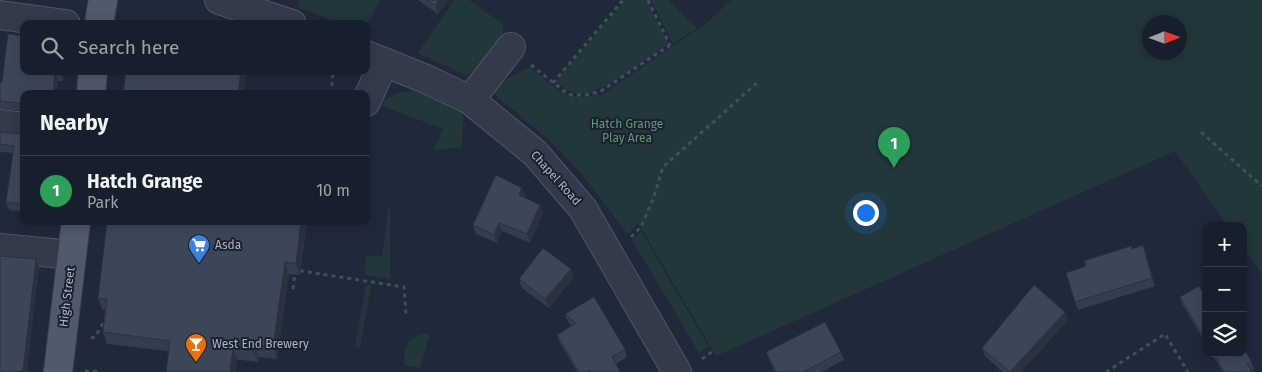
<!DOCTYPE html>
<meta charset="utf-8">
<style>
:root{--surface:#181f2c;--page:#252c38;--text:#f1f3f6;--muted:#9fa2a9;--line:#363d48;--accent:#8c9099}
body{margin:0;font-family:"Fira Sans",sans-serif;background:var(--page);color:var(--text)}
.controls{position:absolute;right:15px;bottom:15px;display:grid;overflow:hidden;border-radius:10px;box-shadow:0 2px 12px #0003}
.controls button{width:45px;height:45px;display:grid;place-items:center;padding:0;border:0;border-bottom:1px solid var(--line);background:var(--surface);color:var(--text);font:25px sans-serif}
.compass{position:absolute;left:1142px;top:15px;width:45px;height:45px;border-radius:50%;background:var(--surface);box-shadow:0 2px 12px #0003;rotate:89deg}
.you{position:absolute;left:865px;top:212px;width:18px;height:18px;margin:-12px;border:4px solid #fff;border-radius:50%;background:#1a73e8;box-shadow:0 0 0 8px #1a73e833}
.badge{display:grid;place-items:center;width:32px;height:32px;border-radius:50%;background:var(--accent);color:#fff;font-size:16px;font-weight:700}
.pin{position:absolute;translate:-50% -41px;filter:drop-shadow(0 1px 2px #0008)}
.pin::after{content:'';position:absolute;top:26px;width:18px;height:15px;background:inherit;clip-path:polygon(0 0,100% 0,50% 100%)}
.list{margin:0;padding:0;list-style:none}
h2{display:flex;justify-content:space-between;align-items:center;height:65px;margin:0;padding:0 20px;font-size:21px}
h2 small{font-size:16px;font-weight:400;color:var(--muted)}
.list li{display:grid;grid-template-columns:32px 1fr auto;gap:15px;align-items:center;box-sizing:border-box;height:70px;padding:0 20px;border-top:1px solid var(--line)}
.list b{display:block;font-size:19px;white-space:nowrap}
.list p{margin:0;font-size:16px;white-space:nowrap;color:var(--muted)}
.list em{font-size:16px;font-style:normal;color:var(--muted)}
.icon{flex:none;width:28px;height:28px;fill:none;stroke:currentColor;stroke-width:2;stroke-linecap:round;stroke-linejoin:round}
.map{position:relative;flex:none;width:1262px;height:372px;overflow:hidden}
.search{position:absolute;background:var(--surface);box-shadow:0 2px 12px #0003;left:20px;top:20px;width:350px;height:55px;display:flex;align-items:center;gap:12px;box-sizing:border-box;padding:0 18px;border-radius:10px;color:var(--muted);font-size:19px}
.panel{position:absolute;background:var(--surface);box-shadow:0 2px 12px #0003;left:20px;top:90px;width:350px;height:135px;border-radius:10px}
.map>svg:first-child{display:block}
</style>
<div class="map">
<svg width="1262" height="372" viewBox="0 0 1262 372">
<rect width="100%" height="100%" fill="#20293a"/>
<g fill="#22363b" fill-rule="evenodd">
<path d="M300,0H377L380,1L366,24H343L297,7Z"/>
<path d="M454,0H469L503,24C503,29 503,35 502,40C499,50 475,74 465,75L418,53Z"/>
<path d="M625,0H647L669,44C647,58 605,93 580,94C571,94 563,87 556,82Z"/>
<path d="M651,0H668L697,28L673,44Z"/>
<path d="M731,0H1262V274L1243,247V226H1228L1175,151L716,356L638,223L627,235C608,207 587,179 563,154C542,132 517,114 494,94L490,88L530,67C552,85 568,105 599,93L600,96L708,22ZM1150,22H1180V52H1150Z"/>
<path d="M415,91L440,100L463,113L462,147L434,150L443,129L382,106C388,93 402,92 415,91Z"/>
<path d="M389,204H390V279L365,275L366,256H382Z"/>
<path d="M641,231L708,346L699,353L632,240Z"/>
<path d="M366,285L371,286L360,348L355,347Z"/>
<path d="M424,334H430L420,368L404,365C405,348 404,339 424,334Z"/>
</g>
<g fill="none" stroke-linecap="round" stroke-linejoin="round">
<g stroke="#4e5665" stroke-width="30">
<g id="minor">
<path d="M219,0L292,24"/>
<path d="M0,15L66,24"/>
<path d="M366,55L426,79L470,100L535,153L583,209L677,372"/>
<path d="M470,100L511,47"/>
<path d="M366,102L384,62"/>
<path d="M0,124L24,127"/>
<path d="M0,248L72,255"/>
</g>
</g>
<g stroke="#3d4453" stroke-width="30">
<g id="major">
<path d="M99,24L103,0"/>
<path d="M91,94L93,71"/>
<path d="M58,372L76,221"/>
</g>
</g>
<g stroke="#3c5255" stroke-width="3" stroke-dasharray="4 4" stroke-linecap="butt">
<path d="M648,0L670,45"/>
<path d="M141,24V20"/>
<path d="M531,65L564,91L571,95H586L601,91L670,45L672,47"/>
<path d="M553,83L623,0"/>
<path d="M331,94L333,71"/>
<path d="M1201,132L1262,186"/>
<path d="M631,237L641,227L653,199L663,167L759,81"/>
<path d="M293,289L295,270L404,287L406,316"/>
<path d="M91,338L95,337L106,318"/>
<path d="M702,359L713,351"/>
<path d="M85,371L99,372"/>
<path d="M1106,372L1165,334L1188,372"/>
</g>
<use href="#minor" stroke="#333b4a" stroke-width="28"/>
<use href="#major" stroke="#515a6a" stroke-width="28"/>
</g>
<g fill="#333d4d">
<path d="M418,0H448L438,14Z"/>
<path d="M24,71H64L63,81H58L57,94H24V111L0,109V82H2Z"/>
<path d="M0,132L19,134H24V212L9,210L6,202L13,153L0,152Z"/>
<path d="M526,196L525,198L540,205L543,214L530,243L502,231L497,243L476,234L473,225Z"/>
<path d="M307,221L300,275L289,274L277,359L259,357L258,362L107,344L103,332L105,310L102,309L98,298Z"/>
<path d="M1132,249L1146,254L1155,286L1078,310L1075,302L1086,266Z"/>
<path d="M571,269L574,277L549,308L522,288L519,279Z"/>
<path d="M1180,297L1206,298V344L1182,304Z"/>
<path d="M1065,312L1068,320L1021,372H1003L985,356L982,348Z"/>
<path d="M565,314L625,349L627,357L616,364L620,372H577L560,343L557,335L572,326L568,322Z"/>
<path d="M766,352H841L844,360L821,372H775L769,360Z"/>
<path d="M1211,353H1243L1251,361L1254,369L1251,370L1252,372H1223Z"/>
</g>
<g fill="#29323e">
<path d="M439,0H448L438,14L435,5Z"/>
<path d="M60,71H64L63,81L60,73Z"/>
<path d="M241,71H247L244,94H238Z"/>
<path d="M55,72L58,81L57,94H53Z"/>
<path d="M522,188L526,196L522,204L519,195Z"/>
<path d="M540,205L543,214L530,243L527,234Z"/>
<path d="M301,221H307L300,275L296,264Z"/>
<path d="M499,223L502,231L497,243L494,235Z"/>
<path d="M1143,245L1146,254L1155,286L1152,278Z"/>
<path d="M36,259L39,268L27,372H23Z"/>
<path d="M285,262L289,274L277,359L273,347Z"/>
<path d="M571,269L574,277L549,308L545,299Z"/>
<path d="M1065,312L1068,320L1021,372H1010Z"/>
<path d="M254,345L259,357L258,362L254,351Z"/>
<path d="M233,348L237,360L236,372H230Z"/>
</g>
<g fill="#3b4759" stroke="#29323e">
<path d="M427,0H439L435,5Z"/>
<path d="M8,34L24,36V71H60V73L55,72L53,94H24V104L0,101V82H2Z"/>
<path d="M126,71H241L238,94H123Z"/>
<path d="M0,132L19,134H24V204L6,202L14,146L0,144Z"/>
<path d="M496,175L522,188L519,195L540,205L527,234L499,223L494,235L473,225Z"/>
<path d="M107,221H301L296,264L285,262L273,347L254,345V351L233,348L230,372H166L170,341L103,332L107,299L98,298Z"/>
<path d="M1143,245L1152,278L1075,302L1066,273L1086,266L1084,261L1131,246L1132,249Z"/>
<path d="M543,248L571,269L545,299L519,279Z"/>
<path d="M0,256L36,259L23,371H19V372H0Z"/>
<path d="M1034,285L1065,312L1010,372L982,348Z"/>
<path d="M1199,286L1206,298V341L1180,297Z"/>
<path d="M594,297L625,349L612,357L620,372H591L589,370L586,372H579L557,335L576,323L565,314Z"/>
<path d="M825,322L841,352L803,372H776L766,352Z"/>
<path d="M1243,347L1251,361L1247,364L1252,372H1224L1213,353H1243Z"/>
</g>
<defs>
<g id="supermarket-pin" transform="scale(1.125)"><path d="M0 17L-7.5 6A9.5 9.5 0 1 1 7.5 6Z" fill="#3f7fe0" stroke="#19202e"/><path d="M-6-5.5h2.5l.6 2H6L4.5 2H-2.5L-4.4-4H-6ZM-1.5 3.2a1.3 1.3 0 1 0 .1 0ZM3 3.2a1.3 1.3 0 1 0 .1 0Z" fill="#fff"/></g>
<g id="bar-pin" transform="scale(1.125)"><path d="M0 17L-7.5 6A9.5 9.5 0 1 1 7.5 6Z" fill="#e8710a" stroke="#19202e"/><path d="M-6-5H6L.8 .8V4.5H3.5V6h-7V4.5H-.8V.8Z" fill="#fff"/></g>
</defs>
<g fill-rule="evenodd">
<use href="#supermarket-pin" x="199" y="245"/>
<use href="#bar-pin" x="196" y="344"/>
</g>
<g text-anchor="middle" dominant-baseline="central" stroke-width="4" stroke-linejoin="round" paint-order="stroke">
<g font-size="12" fill="#649873" stroke="#19202e">
<text x="627" y="124">Hatch Grange<tspan x="627" dy="14">Play Area</tspan></text>
</g>
<g font-size="12" fill="#aeb6c6" stroke="#19202e">
<text transform="translate(556 178) rotate(48)">Chapel Road</text>
<text transform="translate(67 297) rotate(-83)">High Street</text>
</g>
<g font-size="12" fill="#aeb6c6" stroke="#19202e" text-anchor="start">
<text x="215" y="245">Asda</text>
<text x="212" y="344">West End Brewery</text>
</g>
</g>
</svg>
<div class="controls">
<button>+</button>
<button>−</button>
<button><svg class="icon" aria-label="layers" viewBox="0 0 24 24"><path d="M12 4l9 5-9 5-9-5zM3 14l9 5 9-5"/></svg></button>
</div>
<svg class="compass" viewBox="-18 -18 36 36"><path d="M0-13l5 13h-10z" fill="#e53935"/><path d="M0 13l5-13h-10z" fill="#9fa2a9"/></svg>
<div class="you"></div>
<div class="pin badge" style="left:894px;top:168px;background:#2e9e5b">1</div>
<div class="search"><svg class="icon" aria-label="search" viewBox="0 0 24 24"><circle cx="10" cy="10" r="6"/><path d="M15 15l6 6"/></svg>Search here</div>
<section class="panel">
<h2>Nearby<small></small></h2>
<ul class="list">
<li><span class="badge" style="background:#2e9e5b">1</span><div><b>Hatch Grange</b><p>Park</p></div><em>10 m</em></li>
</ul>
</section>
</div>
